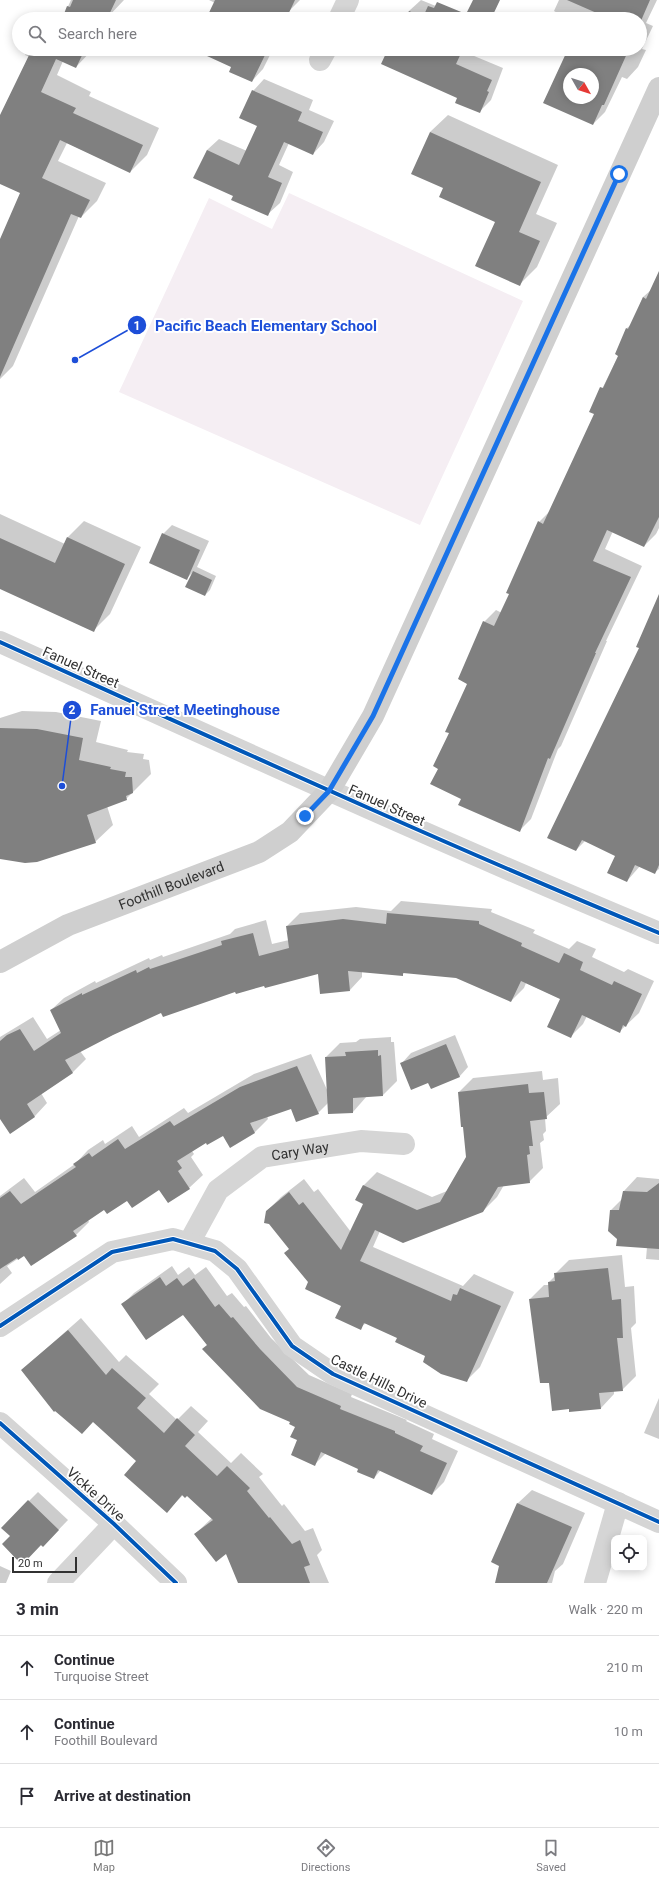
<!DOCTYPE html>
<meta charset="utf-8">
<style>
:root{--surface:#fff;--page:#f7f7f7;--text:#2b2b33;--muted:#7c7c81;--line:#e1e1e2;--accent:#797979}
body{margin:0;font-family:Roboto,sans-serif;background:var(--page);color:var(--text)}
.controls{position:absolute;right:12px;bottom:12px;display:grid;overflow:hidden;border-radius:8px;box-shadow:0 2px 10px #0003}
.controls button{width:36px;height:36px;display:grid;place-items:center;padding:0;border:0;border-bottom:1px solid var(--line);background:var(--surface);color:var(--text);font:20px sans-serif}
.compass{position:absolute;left:563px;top:68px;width:36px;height:36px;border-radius:50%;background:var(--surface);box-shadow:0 2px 10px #0003;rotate:129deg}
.scale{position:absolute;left:12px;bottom:10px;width:65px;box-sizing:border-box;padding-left:4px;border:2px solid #313131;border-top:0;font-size:11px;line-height:14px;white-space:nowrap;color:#313131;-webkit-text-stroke:3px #fff;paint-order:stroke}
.stop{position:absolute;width:12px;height:12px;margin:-9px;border:3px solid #1a73e8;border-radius:50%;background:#fff}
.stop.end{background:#1a73e8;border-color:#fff;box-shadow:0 1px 4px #0008}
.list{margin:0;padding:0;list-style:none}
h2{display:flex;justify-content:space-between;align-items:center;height:52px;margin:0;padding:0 16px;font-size:17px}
h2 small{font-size:13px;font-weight:400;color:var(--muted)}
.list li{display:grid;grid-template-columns:26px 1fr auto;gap:12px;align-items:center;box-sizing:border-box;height:64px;padding:0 16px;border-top:1px solid var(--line)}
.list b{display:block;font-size:15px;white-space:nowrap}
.list p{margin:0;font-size:13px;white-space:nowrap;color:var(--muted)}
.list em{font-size:13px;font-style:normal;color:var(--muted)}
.icon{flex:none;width:22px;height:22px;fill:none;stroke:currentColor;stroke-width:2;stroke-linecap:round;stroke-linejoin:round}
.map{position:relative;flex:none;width:659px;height:1583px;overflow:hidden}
.search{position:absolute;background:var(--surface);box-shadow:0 2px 10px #0003;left:12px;right:12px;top:12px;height:44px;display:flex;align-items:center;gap:10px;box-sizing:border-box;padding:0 14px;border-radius:22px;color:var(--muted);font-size:15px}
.sheet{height:244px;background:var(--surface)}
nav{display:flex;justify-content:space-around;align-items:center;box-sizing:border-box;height:56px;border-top:1px solid var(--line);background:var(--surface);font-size:11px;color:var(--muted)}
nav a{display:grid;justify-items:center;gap:2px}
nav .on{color:var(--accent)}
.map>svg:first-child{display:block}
</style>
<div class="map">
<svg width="659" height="1583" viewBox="0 0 659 1583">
<rect width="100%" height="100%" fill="#fff"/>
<path fill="#f5eef3" d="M289,193L523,301L420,525L119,392L209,198L272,229Z"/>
<g fill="#0003" fill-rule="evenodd">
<path d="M71,0H124L106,19H47L53,13L63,17Z"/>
<path d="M209,0H300L289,11L285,19H207L215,3Z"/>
<path d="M421,0L468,19H406L409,11Z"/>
<path d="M559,0H657L646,23L653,26L642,49L646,50L638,67L627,79L622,77L605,112L593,124L544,102L567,54L557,49H640V19H556L559,14L554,11ZM569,74H593V98H569Z"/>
<path d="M28,49H93L76,67L63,61L57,75L91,92L89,96L159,128L147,155L130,172L67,143L58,161L106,183L97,201L81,217L79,216L13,366L0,379V241L21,193L0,183V118L30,57L25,55Z"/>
<path d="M212,49H273L263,69L252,81Z"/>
<path d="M389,49H469L467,53L503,68L491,100L479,112Z"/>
<path d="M264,79L313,100L309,110L334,121L324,142L313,154L289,143L279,165L293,172L280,203L268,214L234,195L195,177L207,150L219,139L247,151L259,125L253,91Z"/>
<path d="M448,115L558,165L536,214L557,223L537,267L519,285L496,222L444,188L430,132Z"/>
<path d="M659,273V528L656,534L644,546L613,531L605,549L642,566L606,641H607L561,746L558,749L531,819L519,831L462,799L439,768L469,684L484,622L496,610L502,613L539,522L550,511L595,414L591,411L619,355L616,354L627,328L632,324L643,297L651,290Z"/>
<path d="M0,514L65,544L68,537L84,521L141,547L110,614L93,631L0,588Z"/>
<path d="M172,525L209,541L197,567L216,576L210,590L205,595L193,572L186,579L163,534Z"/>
<path d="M659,603V869L654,873L640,866L627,881L616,855L585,841L576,850L640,647Z"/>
<path d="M22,711L56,712L101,721L96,742L128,750L127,752L144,754L143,759L149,760L151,774L126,799L107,806L113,825L95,842L0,858V718Z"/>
<path d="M401,901L492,909L491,912L535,930L533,933L569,949L577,941L596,949L592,957L624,972L628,969L654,981L639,1013L620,1031L587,1016L583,1024L570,1037L561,999L526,983L524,988L511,1001L457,977L405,972L402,975L362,971V977L350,990L319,973L236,991L161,1011L80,1051L86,1059L73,1072L41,1093L47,1103L35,1116L10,1132L0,1117V1037L33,1017L47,1039L61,1030L51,1010L64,998L95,981L96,983L149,958L150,960L162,955L163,957L230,934L235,929L266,920L272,944L289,940L287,926L300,913L356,907L391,911Z"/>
<path d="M455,1035L468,1067L459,1077L429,1082L402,1063L411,1053Z"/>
<path d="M391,1037V1042H394L397,1081L383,1095L367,1096L353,1112L329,1102L318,1113L291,1107L267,1116L268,1119L255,1132L230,1147L223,1134L206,1142L192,1151L194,1154L191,1157L203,1175L189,1188L168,1201L160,1188L104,1209L88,1220L89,1222L76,1235L25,1254L7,1266L12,1273L0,1284V1196L24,1178L35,1192L75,1164L88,1150L103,1140L105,1144L132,1126L139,1137L184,1108L188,1113L254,1074L311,1054L328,1092L326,1057L340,1043L356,1042L360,1039Z"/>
<path d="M542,1071L543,1080L558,1078L560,1104L545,1118L546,1131L543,1134L544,1140L540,1143L543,1168L529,1182L504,1185L497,1197L483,1211L380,1231L373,1247L463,1286L474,1274L514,1292L480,1367L466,1381L398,1338L366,1323L360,1328L343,1305L309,1282L267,1211L281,1197L304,1179L314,1192L318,1189L351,1232L364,1203V1185L377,1172L432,1197L447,1191L467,1157L464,1126H462L459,1092L473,1078Z"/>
<path d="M637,1177L659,1179V1260L646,1259L647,1247L618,1238L611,1210L622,1199L624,1191Z"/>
<path d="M622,1255L625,1287L634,1286L636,1323L631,1328L636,1376L622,1390L614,1391V1394L601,1408H570L550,1381L530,1299L544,1285H549V1282L555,1276V1274L569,1260Z"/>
<path d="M172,1266L178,1275L189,1267L195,1275L206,1267L227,1296L232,1293L244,1307L246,1306L271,1338L309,1375L352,1394L351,1397L407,1420L406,1421L434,1434L432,1439L458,1451L444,1482L432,1494L381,1470L374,1478L360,1469L326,1453L315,1464L298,1439L296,1427L207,1345L183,1313L122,1305L134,1293Z"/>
<path d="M81,1318L119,1362L126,1355L159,1384L149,1394L177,1420L191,1406L208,1421L198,1432L231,1463L241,1453L263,1474L259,1477L282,1506L284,1504L305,1531L313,1528L322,1550L317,1555L329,1583H239L227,1552L195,1534L212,1518L187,1495H183L167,1511L138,1461L93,1421L22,1370Z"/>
<path d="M659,1398V1439L644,1433Z"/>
<path d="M532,1490L585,1513L563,1564L555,1571L552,1583H496L500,1565L492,1562L518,1503Z"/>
<path d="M38,1492L68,1520L43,1546L11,1536L2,1528Z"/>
<path d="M0,1566L11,1571L6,1583H0Z"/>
</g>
<g fill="#808080" fill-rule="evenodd">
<path d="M73,0H116L107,19H62L67,6L70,7Z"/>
<path d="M215,0H295L286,19H206Z"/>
<path d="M473,0H500L491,19H405L409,11L423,17L428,6L434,8L437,2L466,14Z"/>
<path d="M567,0H650L640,23V19H596L599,14Z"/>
<path d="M32,49H85L76,68L56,59L41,92L76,108L73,113L143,145L130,173L60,140L42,178L90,200L81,218L71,214L0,377V239L20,193L0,184V115Z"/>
<path d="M210,49H257L266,53L252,82L229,72L231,67L207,56Z"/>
<path d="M388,49H463L456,64L492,80L487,91L489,92L480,113L455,103L457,98L381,64Z"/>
<path d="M568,49H629L604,105H602L593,125L543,103ZM569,74H593V98H569Z"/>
<path d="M252,90L302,112L298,121L323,132L313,155L284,142L268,177L282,183L268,216L231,200L233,196L193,178L207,150L239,165L257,126L239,118Z"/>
<path d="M430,132L541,182L519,232L540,241L520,286L475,266L495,222L439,197L443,188L411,174Z"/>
<path d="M659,271V517L644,547L607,530L593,561L631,577L595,653H596L550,759L548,758L520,832L458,805L461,799L430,784L438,769L433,766L449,733L445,732L467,684L458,679L483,621L494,626L509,594L506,593L538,521L543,524L594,414L589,412L600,387L603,388L618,356L615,354L626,328L628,329L643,297L646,299Z"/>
<path d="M162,533L200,550L187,580L149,563Z"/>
<path d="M67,537L125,564L94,632L0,589V538L55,563Z"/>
<path d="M193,571L212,580L205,596L185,587Z"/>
<path d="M659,594V865L655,874L635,865L627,882L607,873L615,856L582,840L576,851L547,838L639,648L636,647Z"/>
<path d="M0,728L37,729L83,738L79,760L111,767L110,769L126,772L125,777H132L133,793L126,796L127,800L87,815L96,843L37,862L25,863L0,859Z"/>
<path d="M387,913L479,921V924L522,943L521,946L559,963L564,953L583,962L580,970L612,985L614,981L642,994L626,1027L623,1025L620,1033L582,1015L571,1038L547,1027L560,999L521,981L511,1002L456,978L403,973V976L348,971L350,991L320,994L318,974L265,988L264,986L236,994L235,992L163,1017L161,1013L113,1035L65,1060L73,1073L27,1104L35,1117L10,1134L0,1119V1041L7,1035L20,1029L34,1051L61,1033L50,1010L82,993V995L136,970L137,973L149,967L150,969L222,945L221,941L253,933L259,956L289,948L286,926L343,919L386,924Z"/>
<path d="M446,1044L460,1077L431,1089L428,1083L411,1090L400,1063Z"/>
<path d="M378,1050V1056L381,1055L383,1096L353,1098V1113L328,1114L325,1057L346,1056L345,1052Z"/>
<path d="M297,1066L319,1114L296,1122L291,1109L250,1123L255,1133L230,1148L223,1136L207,1145L206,1143L177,1161L182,1168L178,1171L190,1189L168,1203L159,1190L132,1208L127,1201L107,1214L104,1210L73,1231L77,1236L31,1266L24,1256L18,1260L17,1258L0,1269V1198L10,1191L21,1204L76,1167L73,1164L89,1153L92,1157L118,1139L125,1149L170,1121L174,1126L240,1087Z"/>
<path d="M528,1084L529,1093L544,1092L547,1119L530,1121L533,1146H529L530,1154L527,1155L530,1183L498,1187L483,1212L403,1243L375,1230L360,1261L451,1301L453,1294L457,1295L460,1288L501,1306L467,1382L441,1374L423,1362L425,1356L395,1342L397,1338L364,1323L361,1330L335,1318L341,1306L305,1289L308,1282L284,1253L289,1249L269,1224L264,1223L266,1211L289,1192L299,1205L303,1202L341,1250L363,1204L355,1200L363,1185L417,1210L440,1202L466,1157L463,1127H461L458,1092Z"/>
<path d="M659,1183V1249L616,1246L617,1239L608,1231L610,1210H619L623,1191L647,1192Z"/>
<path d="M608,1268L612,1300L621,1299L623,1338H617L623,1391L599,1393L601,1409L569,1412V1409L552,1411L549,1383H540L529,1299L549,1297L548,1282L555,1281L554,1273Z"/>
<path d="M160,1277L166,1286L177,1278L183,1286L194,1278L215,1307L219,1304L231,1318L233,1317L260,1349L297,1387L341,1406L340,1409L395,1431V1433L423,1446L420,1451L447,1463L432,1495L378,1470L374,1479L357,1472L358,1469L321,1452L315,1466L291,1455L297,1440L290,1437L295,1427L289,1424L290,1422L260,1409L202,1349L207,1345L183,1315L146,1340L121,1304Z"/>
<path d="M68,1330L106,1375L112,1368L146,1398L137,1408L164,1433L177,1418L195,1435L185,1446L217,1476L227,1466L250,1488L247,1491L269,1518L270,1517L292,1544L300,1540L310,1565L304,1567L310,1583H238L226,1554L216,1562L194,1534L213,1520L187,1496L185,1498L182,1495L167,1513L124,1475L136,1461L93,1422L82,1434L55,1411L54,1412L21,1370Z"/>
<path d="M28,1500L59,1530L43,1547L41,1545L22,1565L2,1544L10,1536L1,1528Z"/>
<path d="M517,1503L572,1527L547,1583H495L499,1566L491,1562Z"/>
</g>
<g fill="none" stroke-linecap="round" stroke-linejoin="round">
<g stroke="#d5d5d5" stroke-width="22">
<path d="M339,19L348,0"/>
<path d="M320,60L326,49"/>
<path id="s1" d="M189,1243L218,1190L262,1157L361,1141L404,1144"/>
<path d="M0,1326L112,1252L173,1239L215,1251L237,1269L292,1346L333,1374L659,1522"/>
<path d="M0,1423L114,1524L176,1583"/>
<path d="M58,1583L114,1524"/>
<path d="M595,1583L618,1503"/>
</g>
<path stroke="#d5d5d5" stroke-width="22" d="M0,642C219,741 437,841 659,933"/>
<path stroke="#cfcfcf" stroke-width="22" id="s2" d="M0,962L68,925L259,852L290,832L329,791L373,716L659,88"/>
<g stroke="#fff" stroke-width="6">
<g id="cycleway">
<path d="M0,642C219,741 437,841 659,933"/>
<path d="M0,1326L112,1252L173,1239L215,1251L237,1269L292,1346L333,1374L659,1522"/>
<path d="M0,1423L114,1524L176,1583"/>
</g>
</g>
<use href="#cycleway" stroke="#0057b8" stroke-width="4"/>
</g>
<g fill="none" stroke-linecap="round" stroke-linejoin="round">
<path stroke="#1a73e8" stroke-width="5" d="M305,816L329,791L373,716L619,174"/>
</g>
<g text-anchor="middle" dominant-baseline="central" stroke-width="4" stroke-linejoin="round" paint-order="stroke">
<g font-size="14" fill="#313131" stroke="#fff">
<text transform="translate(81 667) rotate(24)">Fanuel Street</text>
<text transform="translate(387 805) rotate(24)">Fanuel Street</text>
<text stroke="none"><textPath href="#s2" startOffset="188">Foothill Boulevard</textPath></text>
<text stroke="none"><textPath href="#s1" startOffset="154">Cary Way</textPath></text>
<text transform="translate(379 1381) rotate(26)">Castle Hills Drive</text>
<text transform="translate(96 1494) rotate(42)">Vickie Drive</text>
</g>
</g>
<path fill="none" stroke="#1d4ed8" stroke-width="1.5" d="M75 360L137 325M62 786L72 710"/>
<g fill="#1d4ed8" stroke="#fff" stroke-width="1.5">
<circle cx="75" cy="360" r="4"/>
<circle cx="62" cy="786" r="4"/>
<circle cx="137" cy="325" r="10"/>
<circle cx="72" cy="710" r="10"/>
</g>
<g font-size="12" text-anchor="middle" font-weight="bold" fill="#fff">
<text x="137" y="330">1</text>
<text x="72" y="714">2</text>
</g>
<g font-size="15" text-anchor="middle" font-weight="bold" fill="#1d4ed8" stroke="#fff" stroke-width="4" stroke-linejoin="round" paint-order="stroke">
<text x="266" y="331">Pacific Beach Elementary School</text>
<text x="185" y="715">Fanuel Street Meetinghouse</text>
</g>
</svg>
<div class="controls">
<button><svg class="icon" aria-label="locate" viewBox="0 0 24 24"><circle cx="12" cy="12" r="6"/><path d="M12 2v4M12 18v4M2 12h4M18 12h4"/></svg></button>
</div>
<svg class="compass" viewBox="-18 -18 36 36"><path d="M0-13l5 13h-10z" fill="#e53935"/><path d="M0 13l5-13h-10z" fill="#7c7c81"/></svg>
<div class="scale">20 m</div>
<div class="stop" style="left:619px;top:174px"></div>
<div class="stop end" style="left:305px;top:816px"></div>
<div class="search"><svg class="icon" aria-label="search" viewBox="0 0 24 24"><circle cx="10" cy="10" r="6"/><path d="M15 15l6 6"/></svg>Search here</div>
</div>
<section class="sheet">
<h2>3 min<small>Walk · 220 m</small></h2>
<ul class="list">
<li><svg class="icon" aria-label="ahead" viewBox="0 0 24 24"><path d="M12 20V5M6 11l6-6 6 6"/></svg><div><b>Continue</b><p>Turquoise Street</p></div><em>210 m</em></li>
<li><svg class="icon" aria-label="ahead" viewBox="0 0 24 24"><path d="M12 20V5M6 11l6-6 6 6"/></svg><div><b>Continue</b><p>Foothill Boulevard</p></div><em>10 m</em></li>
<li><svg class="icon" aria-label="arrive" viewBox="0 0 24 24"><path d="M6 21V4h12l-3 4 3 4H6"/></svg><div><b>Arrive at destination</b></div></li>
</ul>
</section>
<nav>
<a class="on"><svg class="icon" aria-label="map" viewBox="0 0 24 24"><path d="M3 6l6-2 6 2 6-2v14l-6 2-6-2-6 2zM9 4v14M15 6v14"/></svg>Map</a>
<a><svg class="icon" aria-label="directions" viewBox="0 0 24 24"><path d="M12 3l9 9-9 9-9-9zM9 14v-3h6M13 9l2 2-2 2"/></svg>Directions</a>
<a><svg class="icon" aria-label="saved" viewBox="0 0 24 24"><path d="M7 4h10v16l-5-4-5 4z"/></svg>Saved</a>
</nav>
